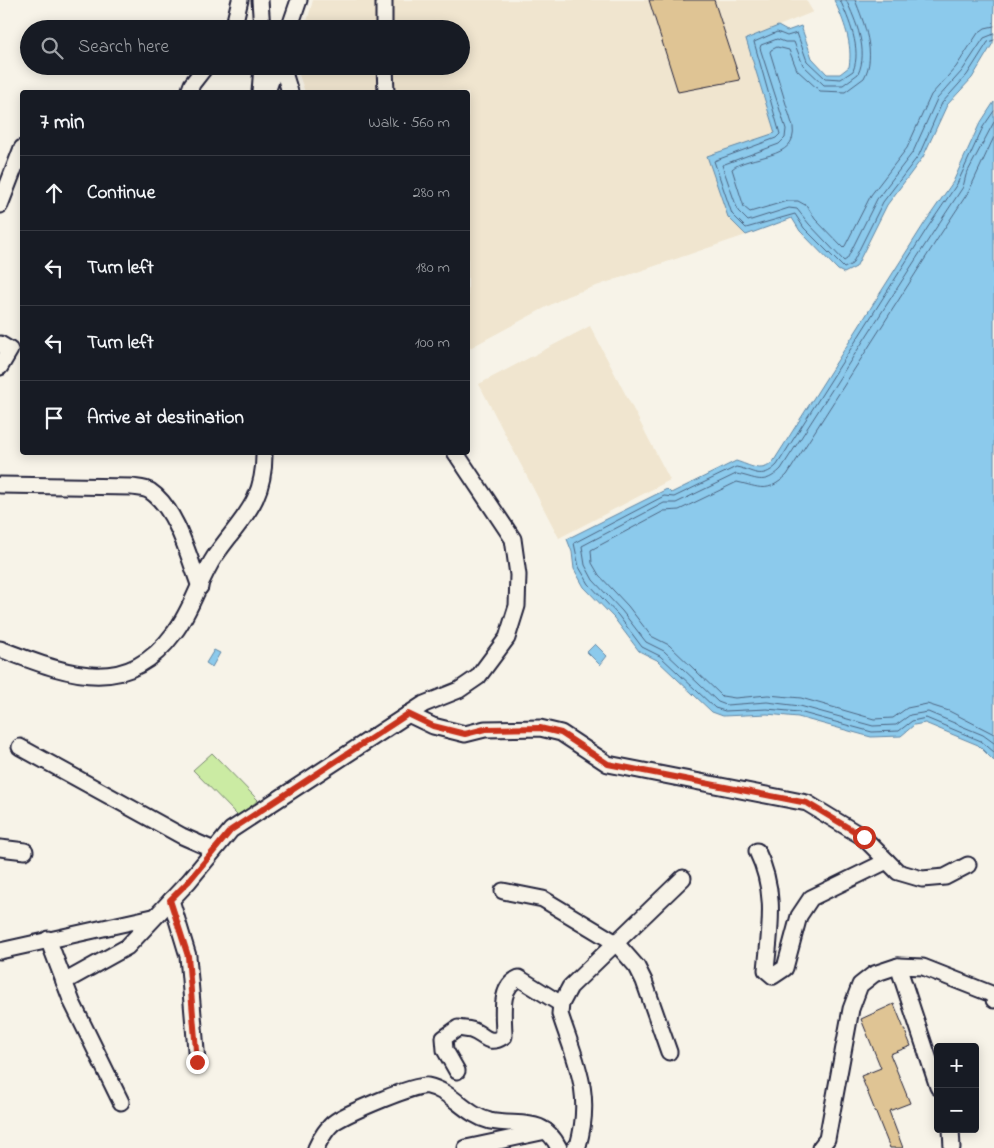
<!DOCTYPE html>
<meta charset="utf-8">
<style>
:root{--surface:#171b24;--page:#242831;--text:#f1f3f6;--muted:#9ea1a6;--line:#363941}
body{margin:0;font-family:"Indie Flower",sans-serif;background:var(--page);color:var(--text)}
.controls{position:absolute;right:15px;bottom:15px;display:grid;overflow:hidden;border-radius:5px;box-shadow:0 2px 12px #0003}
.controls button{width:45px;height:45px;display:grid;place-items:center;padding:0;border:0;border-bottom:1px solid var(--line);background:var(--surface);color:var(--text);font:25px sans-serif}
.stop{position:absolute;width:15px;height:15px;margin:-11px;border:4px solid #c8321e;border-radius:50%;background:#fff}
.stop.end{background:#c8321e;border-color:#fff;box-shadow:0 1px 5px #0008}
.list{margin:0;padding:0;list-style:none}
h2{display:flex;justify-content:space-between;align-items:center;height:65px;margin:0;padding:0 20px;font-size:21px}
h2 small{font-size:16px;font-weight:400;color:var(--muted)}
.list li{display:grid;grid-template-columns:32px 1fr auto;gap:15px;align-items:center;box-sizing:border-box;height:75px;padding:0 20px;border-top:1px solid var(--line)}
.list b{display:block;font-size:19px;white-space:nowrap}
.list em{font-size:16px;font-style:normal;color:var(--muted)}
.icon{flex:none;width:28px;height:28px;fill:none;stroke:currentColor;stroke-width:2;stroke-linecap:round;stroke-linejoin:round}
.map{position:relative;flex:none;width:994px;height:1148px;overflow:hidden}
.search{position:absolute;background:var(--surface);box-shadow:0 2px 12px #0003;left:20px;top:20px;width:450px;height:55px;display:flex;align-items:center;gap:12px;box-sizing:border-box;padding:0 18px;border-radius:28px;color:var(--muted);font-size:19px}
.panel{position:absolute;background:var(--surface);box-shadow:0 2px 12px #0003;left:20px;top:90px;width:450px;height:365px;border-radius:5px}
.map>svg:first-child{display:block}
</style>
<div class="map">
<svg width="994" height="1148" viewBox="0 0 994 1148">
<rect width="100%" height="100%" fill="#f7f3e8"/>
<filter id="ink" filterUnits="userSpaceOnUse"><feTurbulence type="fractalNoise" baseFrequency=".02" numOctaves="2"/><feDisplacementMap in="SourceGraphic" scale="10" xChannelSelector="R" yChannelSelector="G"/><feConvolveMatrix kernelMatrix="1 2 1 2 8 2 1 2 1" color-interpolation-filters="sRGB"/></filter>
<g filter="url(#ink)">
<g fill="#f0e5cf">
<path d="M313,0H806L813,12L746,39L775,133L728,217L746,235L567,296L468,349V92H305L296,66H461V29H305Z"/>
<path d="M590,326L670,480L559,538L479,384Z"/>
</g>
<path fill="#cbeba3" stroke="#76866f" d="M212,753L258,800L239,817L193,770Z"/>
<g fill="#8ccaec" stroke="#6287a5">
<path d="M834,0H994L993,43L972,78L947,105L923,157L887,205L856,267L844,273L838,270L800,231L792,218L746,235L728,217L707,156L775,133L746,39L778,26L787,31L801,26L812,58L827,74H840L849,67C853,44 844,21 834,0Z"/>
<path d="M994,102V761L978,745L925,723L914,725L901,736L871,737L798,717L767,714L723,716L712,712L657,660L639,651L614,618L584,587L574,569L572,552L567,539L667,489L671,493L736,461C750,465 761,474 773,462L924,224L953,182L979,125Z"/>
<path d="M595,644L607,656L600,665L587,652Z"/>
<path d="M214,650L220,653L212,667L206,663Z"/>
</g>
<g fill="none" stroke-linecap="round" stroke-linejoin="round">
<g stroke="#4c6582" stroke-width="1">
<path d="M840,0C849,20 862,49 853,71L841,79L825,78L807,61L797,33L787,36L777,32L754,42L780,134L776,138L714,161L732,214L746,228L795,214L804,228L844,268L852,264L883,202L919,155L942,103L967,75L988,42L994,40"/>
<path d="M846,0C856,21 869,51 858,74L843,85H824L803,65L794,42H785L777,39L761,45L760,48L786,129L785,138L779,144L722,165L738,211L748,221L789,208L797,209L809,224L844,261L847,259L877,199L913,152L937,99L962,71L984,38L994,34"/>
<path d="M855,0C864,22 877,55 864,78L845,92L820,91L797,70L789,50L777,47L771,50L770,52L793,127C798,161 748,154 732,169L744,207L750,212L787,201H798L807,206L815,219L843,248L845,246L871,195L907,148L931,95L956,67L978,33L985,28L994,26"/>
<path d="M994,111L983,127L957,184L928,227L777,465C761,481 753,470 736,467L674,497L664,496L574,543L579,567L589,584L618,615L642,647L660,656L715,708L725,711L767,709L799,712L872,732L899,731L912,721L926,718L981,741L994,752"/>
<path d="M994,122L966,175L963,187L934,231L781,469C763,487 756,477 736,474L676,503H664L582,546L585,565L593,580L622,611L646,642L664,651L718,702L726,705L767,702L800,706L873,726L896,725L910,715L928,712L983,735L994,743"/>
<path d="M994,137L969,191L940,235L787,475C767,494 760,487 737,482L679,510L664,511L591,550L592,563L599,575L628,606L651,636L669,645L722,696L735,698L768,695L801,698L874,719L893,718L907,708L927,704L949,711L994,734"/>
</g>
</g>
<g fill="#dfc494" stroke="#22223b">
<path d="M649,0H714L740,80L678,92Z"/>
<path d="M894,1004L911,1046L890,1054L910,1103L889,1111L903,1148H890L861,1076L881,1068L861,1019Z"/>
</g>
<g fill="none" stroke-linecap="round" stroke-linejoin="round">
<g stroke="#22223b" stroke-width="19">
<g id="minor">
<path d="M260,0L262,29"/>
<path d="M384,0V29"/>
<path d="M233,29L240,0"/>
<path d="M289,29L299,0"/>
<path d="M282,66L290,92"/>
<path d="M385,66L386,92"/>
<path d="M189,92L192,84L206,66"/>
<path d="M260,92L262,66"/>
<path d="M267,92L276,66"/>
<path d="M0,205L22,148"/>
<path d="M0,344L10,350L0,367"/>
<path d="M0,485L132,487C138,488 145,488 150,491C177,509 189,558 200,587"/>
<path d="M0,649C65,673 125,700 174,633C192,610 199,580 215,556C241,518 265,503 264,452"/>
<path d="M408,714L433,726L465,734L485,729L540,728L561,733L608,764L807,803L863,837L898,872L922,879L945,877L968,865"/>
<path d="M20,747L182,836L214,850"/>
<path d="M0,848L25,851"/>
<path d="M757,851C777,892 770,927 766,970L773,976L785,968L799,916L811,898L887,861"/>
<path d="M503,891L543,899L616,943L637,967L644,981L669,1052"/>
<path d="M171,900L188,956L197,1062"/>
<path d="M48,939L72,1002L121,1102"/>
<path d="M0,951L153,917"/>
<path d="M898,966L938,1087"/>
<path d="M64,982L127,947L189,881L231,830L424,704L459,690L478,677L507,638L517,606L518,575L513,539L455,452"/>
<path d="M457,1071L445,1050L444,1038L458,1028C462,1029 467,1029 471,1030C485,1034 487,1047 504,1036C504,1016 498,987 519,978L561,1004"/>
<path d="M951,1129L952,1148"/>
<path d="M316,1148C320,1139 328,1126 336,1121C349,1113 416,1083 428,1086C452,1091 465,1115 490,1121C519,1127 543,1115 559,1148"/>
<path d="M466,1148L546,1131"/>
<path d="M574,1148L578,1146C593,1093 576,1063 560,1014L561,1004L570,987L683,878"/>
<path d="M820,1148L827,1139L851,1009L860,985L874,974L898,966L923,967L994,995V1000"/>
</g>
</g>
<use href="#minor" stroke="#f7f3e8" stroke-width="15"/>
</g>
</g>
<g fill="none" stroke-linecap="round" stroke-linejoin="round" filter="url(#ink)">
<path stroke="#c8321e" stroke-width="6" d="M197,1062L188,956L170,900L188,882L231,830L408,714L433,726L465,734L485,729L540,728L561,733L608,764L807,803L864,837"/>
</g>
</svg>
<div class="controls">
<button>+</button>
<button>−</button>
</div>
<div class="stop" style="left:864px;top:837px"></div>
<div class="stop end" style="left:197px;top:1062px"></div>
<div class="search"><svg class="icon" aria-label="search" viewBox="0 0 24 24"><circle cx="10" cy="10" r="6"/><path d="M15 15l6 6"/></svg>Search here</div>
<section class="panel">
<h2>7 min<small>Walk · 560 m</small></h2>
<ul class="list">
<li><svg class="icon" aria-label="ahead" viewBox="0 0 24 24"><path d="M12 20V5M6 11l6-6 6 6"/></svg><div><b>Continue</b></div><em>280 m</em></li>
<li><svg class="icon" aria-label="left" viewBox="0 0 24 24"><path d="M17 20v-9H6M10 6l-5 5 5 5"/></svg><div><b>Turn left</b></div><em>180 m</em></li>
<li><svg class="icon" aria-label="left" viewBox="0 0 24 24"><path d="M17 20v-9H6M10 6l-5 5 5 5"/></svg><div><b>Turn left</b></div><em>100 m</em></li>
<li><svg class="icon" aria-label="arrive" viewBox="0 0 24 24"><path d="M6 21V4h12l-3 4 3 4H6"/></svg><div><b>Arrive at destination</b></div></li>
</ul>
</section>
</div>
